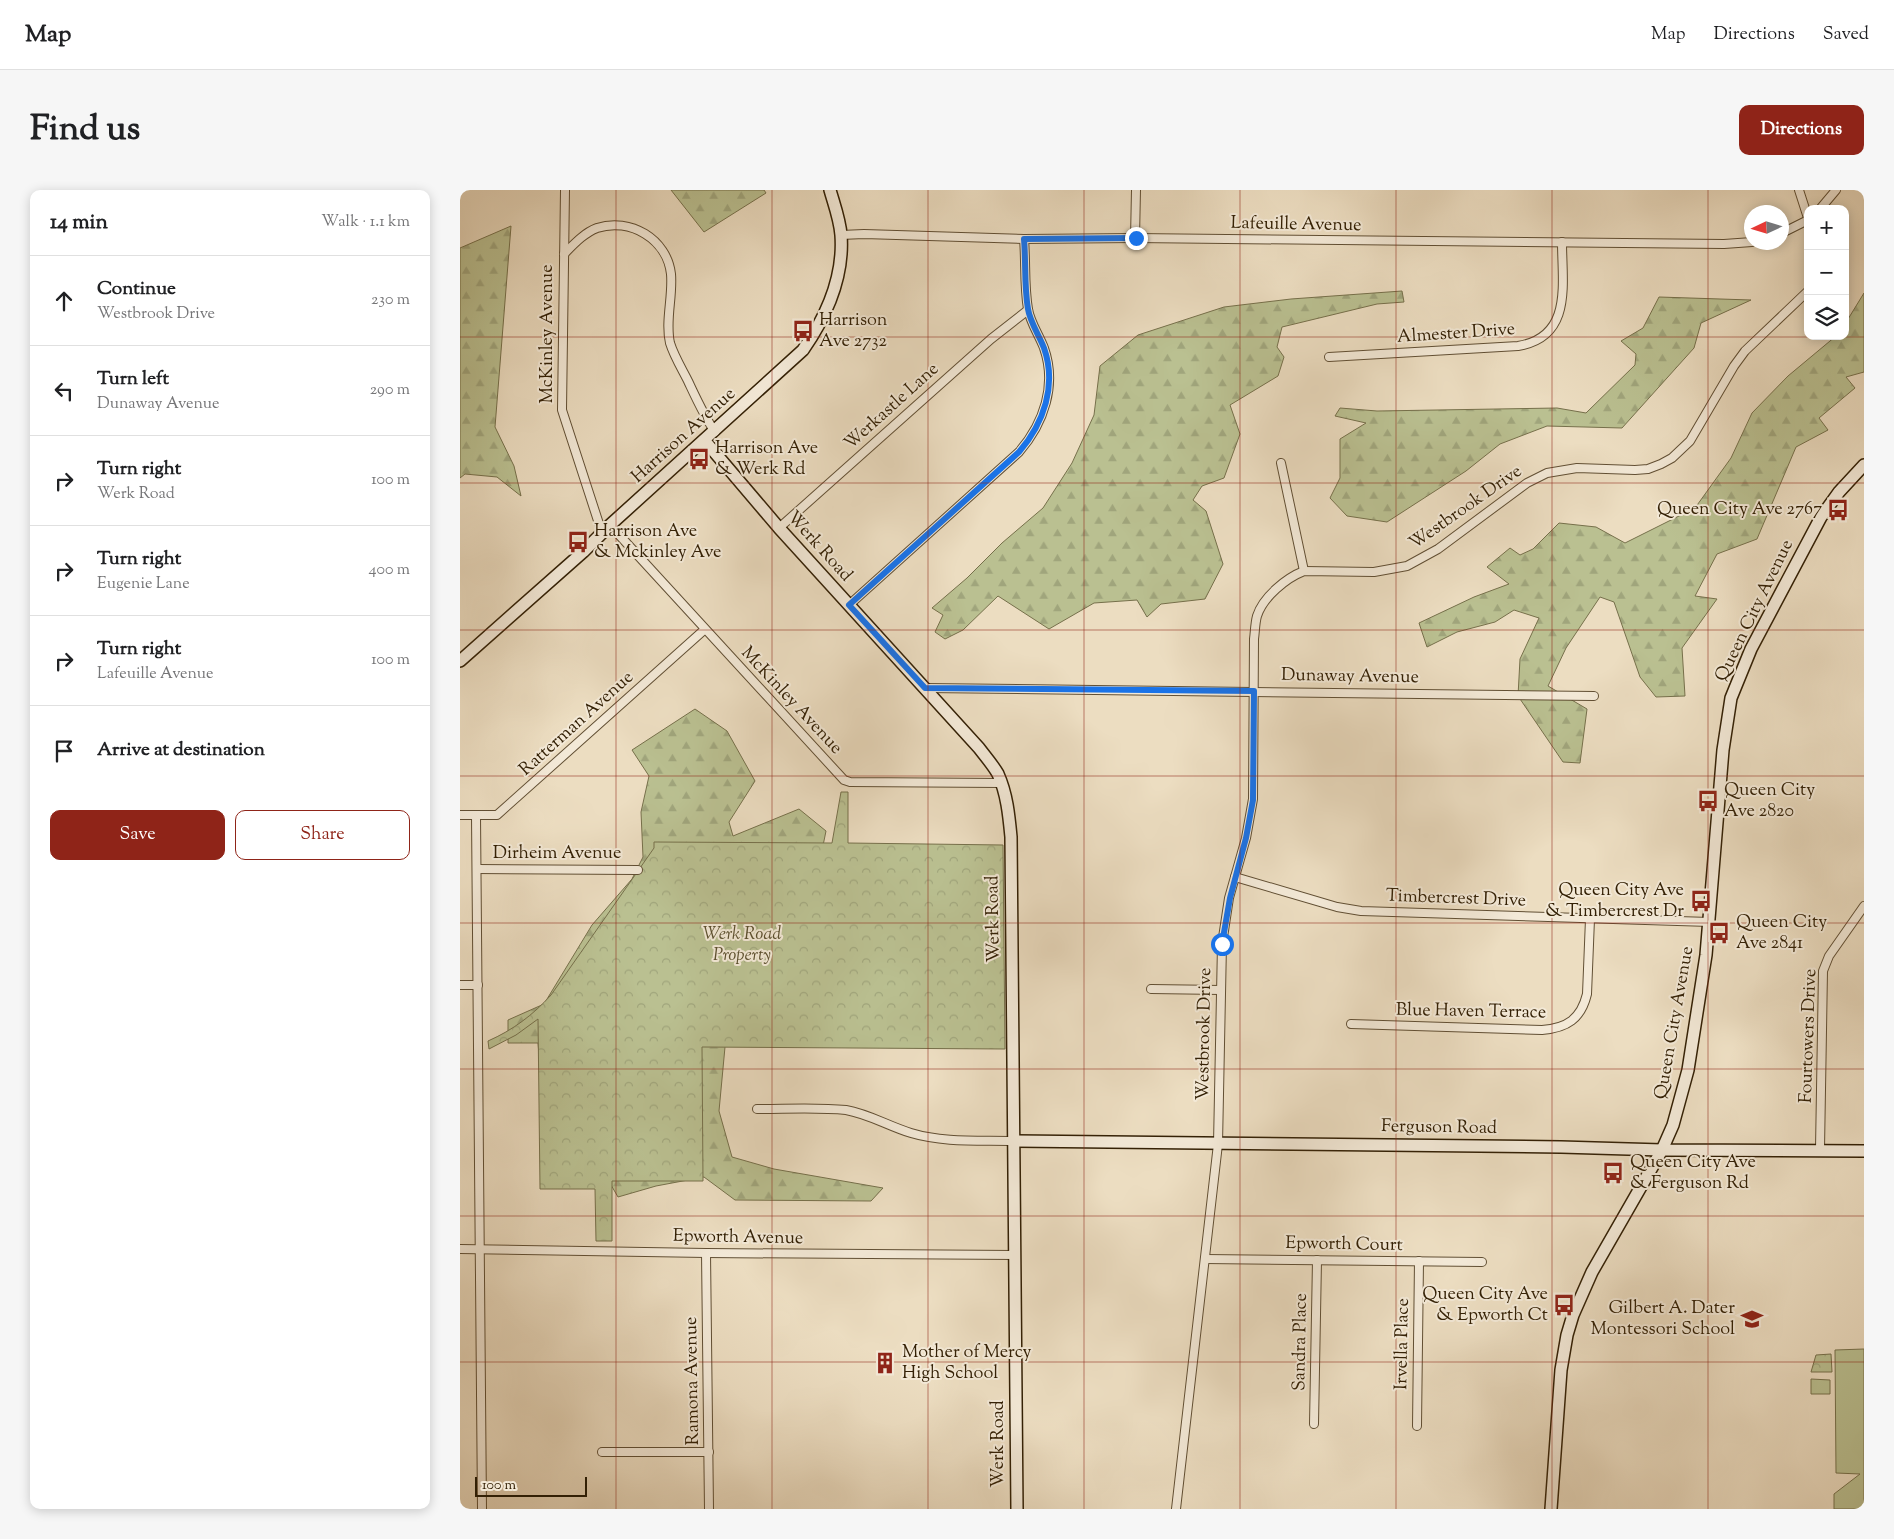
<!DOCTYPE html>
<meta charset="utf-8">
<style>
:root{--surface:#fff;--page:#f6f6f6;--text:#202124;--muted:#757577;--line:#e0e0e0;--accent:#8f2418}
body{margin:0;font-family:"Sorts Mill Goudy",serif;background:var(--page);color:var(--text)}
.controls{position:absolute;right:15px;top:15px;display:grid;overflow:hidden;border-radius:10px;box-shadow:0 2px 12px #0003}
.controls button{width:45px;height:45px;display:grid;place-items:center;padding:0;border:0;border-bottom:1px solid var(--line);background:var(--surface);color:var(--text);font:25px sans-serif}
.compass{position:absolute;left:1284px;top:15px;width:45px;height:45px;border-radius:50%;background:var(--surface);box-shadow:0 2px 12px #0003;rotate:266deg}
.scale{position:absolute;left:15px;bottom:12px;width:112px;box-sizing:border-box;padding-left:5px;border:2px solid #332005;border-top:0;font-size:14px;line-height:18px;white-space:nowrap;color:#332005;-webkit-text-stroke:4px #f3e9d7;paint-order:stroke}
.stop{position:absolute;width:15px;height:15px;margin:-11px;border:4px solid #1a73e8;border-radius:50%;background:#fff}
.stop.end{background:#1a73e8;border-color:#fff;box-shadow:0 1px 5px #0008}
.list{margin:0;padding:0;list-style:none}
h2{display:flex;justify-content:space-between;align-items:center;height:65px;margin:0;padding:0 20px;font-size:21px}
h2 small{font-size:16px;font-weight:400;color:var(--muted)}
.list li{display:grid;grid-template-columns:32px 1fr auto;gap:15px;align-items:center;box-sizing:border-box;height:90px;padding:0 20px;border-top:1px solid var(--line)}
.list b{display:block;font-size:19px;white-space:nowrap}
.list p{margin:0;font-size:16px;white-space:nowrap;color:var(--muted)}
.list em{font-size:16px;font-style:normal;color:var(--muted)}
.actions{display:flex;gap:10px;padding:15px 20px}
.actions a{flex:1;padding:11px 0;border:1px solid var(--accent);border-radius:10px;text-align:center;font-size:18px;color:var(--accent)}
.actions .main{background:var(--accent);color:#fff}
.icon{flex:none;width:28px;height:28px;fill:none;stroke:currentColor;stroke-width:2;stroke-linecap:round;stroke-linejoin:round}
.map{position:relative;flex:none;width:1404px;height:1319px;overflow:hidden;border-radius:10px}
header{display:flex;align-items:center;gap:30px;box-sizing:border-box;height:70px;padding:0 25px;background:var(--surface);border-bottom:1px solid var(--line)}
header strong{font-size:24px}
nav{display:flex;gap:28px;margin-inline-start:auto;font-size:18px}
.intro{display:flex;align-items:center;justify-content:space-between;box-sizing:border-box;height:120px;padding:0 30px}
h1{margin:0;font-size:35px}
.button{padding:12px 22px;border-radius:10px;background:var(--accent);color:#fff;font-size:18px;font-weight:700}
main{display:flex;gap:30px;padding:0 30px}
aside{flex:1;background:var(--surface);border-radius:10px;box-shadow:0 2px 12px #0003}
.map>svg:first-child{display:block}
</style>
<header>
<strong>Map</strong>
<nav><a>Map</a><a>Directions</a><a>Saved</a></nav>
</header>
<div class="intro"><h1>Find us</h1><a class="button">Directions</a></div>
<main>
<aside>
<h2>14 min<small>Walk · 1.1 km</small></h2>
<ul class="list">
<li><svg class="icon" aria-label="ahead" viewBox="0 0 24 24"><path d="M12 20V5M6 11l6-6 6 6"/></svg><div><b>Continue</b><p>Westbrook Drive</p></div><em>230 m</em></li>
<li><svg class="icon" aria-label="left" viewBox="0 0 24 24"><path d="M17 20v-9H6M10 6l-5 5 5 5"/></svg><div><b>Turn left</b><p>Dunaway Avenue</p></div><em>290 m</em></li>
<li><svg class="icon" aria-label="right" viewBox="0 0 24 24"><path d="M7 20v-9h11M14 6l5 5-5 5"/></svg><div><b>Turn right</b><p>Werk Road</p></div><em>100 m</em></li>
<li><svg class="icon" aria-label="right" viewBox="0 0 24 24"><path d="M7 20v-9h11M14 6l5 5-5 5"/></svg><div><b>Turn right</b><p>Eugenie Lane</p></div><em>400 m</em></li>
<li><svg class="icon" aria-label="right" viewBox="0 0 24 24"><path d="M7 20v-9h11M14 6l5 5-5 5"/></svg><div><b>Turn right</b><p>Lafeuille Avenue</p></div><em>100 m</em></li>
<li><svg class="icon" aria-label="arrive" viewBox="0 0 24 24"><path d="M6 21V4h12l-3 4 3 4H6"/></svg><div><b>Arrive at destination</b></div></li>
</ul>
<div class="actions"><a class="main">Save</a><a>Share</a></div>
</aside>
<div class="map">
<svg width="1404" height="1319" viewBox="0 0 1404 1319">
<defs>
<pattern id="forest-firs" width="22" height="20" patternUnits="userSpaceOnUse" patternTransform="scale(1.25)"><rect width="22" height="20" fill="#bac091"/><path d="M5 1l3.5 6h-7zM16 11l3.5 6h-7z" fill="#a0a57c"/></pattern>
<pattern id="park-crowns" width="20" height="18" patternUnits="userSpaceOnUse" patternTransform="scale(1.25)"><rect width="20" height="18" fill="#bac091"/><path d="M2 6a3 3 0 1 1 6 0M12 15a3 3 0 1 1 6 0" fill="none" stroke="#a0a57c"/></pattern>
</defs>
<rect width="100%" height="100%" fill="#ecddc1"/>
<filter id="stains"><feTurbulence type="fractalNoise" baseFrequency=".004" numOctaves="4"/><feColorMatrix values="0 0 0 0 .2 0 0 0 0 .09 0 0 0 0 .02 0 0 0 .5 -.17"/></filter>
<radialGradient id="worn" r=".72"><stop offset=".6" stop-color="#630" stop-opacity="0"/><stop offset="1" stop-color="#630" stop-opacity=".3"/></radialGradient>
<g fill="url(#forest-firs)" stroke="#76704b">
<path d="M211,0H304L306,3L244,42Z"/>
<path d="M51,36L35,237L54,276L61,306L37,287L5,284L0,288V58Z"/>
<path d="M942,101L944,112L917,114L822,137L817,157L824,167L818,186L770,215L780,244L764,288L742,296L733,310L746,321L763,374L745,409L701,414L687,427L677,410L634,413L589,439L538,406L503,440L485,449L475,442L483,425L472,418L507,388L542,353L583,318L612,273L634,225L640,176L678,145L764,117L831,109Z"/>
<path d="M1404,103V182L1386,187L1395,198L1359,228L1368,240L1336,257L1297,349L1257,364L1235,406L1257,409L1222,458L1225,506L1196,507L1180,487L1154,412L1140,407L1106,458L1088,496L1127,519L1120,573L1103,572L1058,506L1060,469L1079,428L1054,420L1035,432L997,442L967,457L959,433L1014,407L1049,394L1027,377L1050,358L1060,365L1073,359L1099,333L1136,337L1165,353L1235,318L1271,268L1292,223L1328,186L1376,146H1385V134Z"/>
<path d="M1199,107L1291,110L1241,133L1234,158L1162,238L1087,236L1040,254L1006,281L927,332L887,326L870,308L880,288V249L906,233L875,226L880,218L917,221L1097,218L1126,223L1175,175L1176,164L1161,151L1183,138Z"/>
<path d="M235,519L267,541L295,591L269,632L273,646L339,619L366,641L349,724L265,857L259,921L272,967L314,979L423,998L411,1011L275,1010L244,987L196,996L158,1007L144,983L89,985L78,853H48V830L84,814L132,735L172,689L183,667L181,622L189,586L172,560Z"/>
</g>
<g fill="url(#park-crowns)" stroke="#76704b">
<path d="M381,602H388V653L543,655L545,859L242,857L243,991H152V1051H136L135,999H80L78,829L56,845L29,859L28,851C53,840 73,825 91,805L194,658V652L372,653Z"/>
<path d="M1371,1164L1372,1182H1351L1356,1165Z"/>
</g>
<g fill="#bac091" stroke="#76704b">
<path d="M1404,1159V1319H1374V1304L1400,1284L1376,1283L1375,1160Z"/>
<path d="M1351,1189L1370,1190V1204H1351Z"/>
</g>
<g fill="none" stroke-linecap="round" stroke-linejoin="round">
<g stroke="#614f34" stroke-width="10">
<g id="street">
<path d="M105,0L102,220L142,343"/>
<path d="M1339,0L1348,28"/>
<path d="M1360,19L1376,0"/>
<path d="M1322,43L1348,30"/>
<path d="M381,45L404,44L564,49L675,48L1264,54L1292,52"/>
<path d="M675,48L676,0"/>
<path d="M104,64C114,54 124,43 137,38C170,27 207,49 211,84C213,107 205,131 210,153C214,166 222,179 228,191C236,208 244,226 255,242"/>
<path d="M869,167L1058,156C1113,147 1102,94 1102,52"/>
<path d="M821,273L844,381"/>
<path d="M150,335L384,590L390,592L541,593"/>
<path d="M319,338L531,149L568,120"/>
<path d="M389,415L559,262C584,233 597,195 584,158C579,145 570,132 568,119C564,96 566,72 564,49"/>
<path d="M465,498L1134,506"/>
<path d="M0,625H37L244,440"/>
<path d="M16,626L22,1319"/>
<path d="M17,679L178,680"/>
<path d="M775,687L877,717L901,721L1250,732"/>
<path d="M0,795H18"/>
<path d="M691,799L761,800"/>
<path d="M891,834L1082,840C1107,838 1121,829 1127,804L1130,729"/>
<path d="M297,919C326,919 357,917 386,920C409,924 428,936 451,943C484,953 520,950 554,951"/>
<path d="M1360,959L1363,781L1369,766L1404,716"/>
<path d="M0,1059L246,1063L555,1065"/>
<path d="M246,1063L249,1319"/>
<path d="M745,1069L1022,1072"/>
<path d="M854,1234L857,1070"/>
<path d="M957,1236L959,1071"/>
<path d="M142,1262H249"/>
<path d="M716,1319L758,954L762,754L769,708L786,648L793,609L794,449C795,442 795,433 797,426C803,407 826,388 844,381L914,382L947,376L978,359L1067,293L1087,283L1117,278L1175,280L1188,279L1201,274L1212,268L1230,251L1274,176L1285,161L1348,101"/>
</g>
</g>
<g stroke="#332005" stroke-width="14">
<g id="secondary">
<path d="M245,251L319,338L519,558C525,566 533,575 538,584C547,604 549,626 551,647L557,1319"/>
<path d="M0,471L123,362L150,335L343,160C366,127 384,86 381,45C380,30 374,14 370,0"/>
<path d="M554,951L1101,957L1202,960L1404,961"/>
<path d="M1091,1319L1101,1180L1107,1145L1113,1125L1132,1082L1202,960L1213,935L1228,880L1246,765L1263,560L1271,508L1291,459L1361,327L1379,302L1404,275"/>
</g>
</g>
<use href="#street" stroke="#f3e9d7" stroke-width="8"/>
<use href="#secondary" stroke="#f3e9d7" stroke-width="11"/>
</g>
<g fill="none" stroke-linecap="round" stroke-linejoin="round">
<path stroke="#1a73e8" stroke-width="6" d="M676,48L564,49C566,72 564,96 568,119C570,132 579,145 584,158C597,195 584,233 559,262L389,415L465,498L794,501L793,610L786,648L770,708L762,754"/>
</g>
<path fill="none" stroke="#8f2418" stroke-width="1" stroke-opacity="0.55" d="M156,0V1319M312,0V1319M468,0V1319M624,0V1319M780,0V1319M936,0V1319M1092,0V1319M1248,0V1319M0,147H1404M0,293H1404M0,440H1404M0,586H1404M0,733H1404M0,879H1404M0,1026H1404M0,1172H1404"/>
<defs>
<g id="bus-bare" transform="scale(1.725)"><path d="M-5-6H5V4H4V6H2V4H-2V6H-4V4H-5ZM-3.5-4V0h7V-4ZM-3.5 1.2v1.5H-2V1.2ZM2 1.2v1.5H3.5V1.2Z" fill="#8f2418" stroke="#f3e9d7" stroke-width="2.5" paint-order="stroke"/></g>
<g id="school-bare" transform="scale(1.725)"><path d="M0-5L7-2L0 1L-7-2ZM-4 1L0 2.5L4 1V4Q0 6-4 4Z" fill="#8f2418" stroke="#f3e9d7" stroke-width="2.5" paint-order="stroke"/></g>
<g id="building-bare" transform="scale(1.725)"><path d="M-4-6H4V6H1V3H-1V6H-4ZM-2.5-4.3h1.7v1.8h-1.7ZM.8-4.3h1.7v1.8H.8ZM-2.5-1h1.7V.8h-1.7ZM.8-1h1.7V.8H.8Z" fill="#8f2418" stroke="#f3e9d7" stroke-width="2.5" paint-order="stroke"/></g>
</defs>
<g fill-rule="evenodd">
<use href="#bus-bare" x="343" y="141"/>
<use href="#bus-bare" x="239" y="269"/>
<use href="#bus-bare" x="1378" y="320"/>
<use href="#bus-bare" x="118" y="352"/>
<use href="#bus-bare" x="1248" y="611"/>
<use href="#bus-bare" x="1241" y="711"/>
<use href="#bus-bare" x="1259" y="743"/>
<use href="#bus-bare" x="1153" y="983"/>
<use href="#bus-bare" x="1104" y="1115"/>
<use href="#school-bare" x="1292" y="1129"/>
<use href="#building-bare" x="425" y="1173"/>
</g>
<g text-anchor="middle" dominant-baseline="central" stroke-width="4" stroke-linejoin="round" paint-order="stroke">
<g font-size="18" fill="#332005" stroke="#f3e9d7">
<text transform="translate(836 35) rotate(1)">Lafeuille Avenue</text>
<text transform="translate(88 144) rotate(-90)">McKinley Avenue</text>
<text transform="translate(996 144) rotate(-4)">Almester Drive</text>
<text transform="translate(432 217) rotate(-42)">Werkastle Lane</text>
<text transform="translate(224 246) rotate(-42)">Harrison Avenue</text>
<text transform="translate(1006 318) rotate(-35)">Westbrook Drive</text>
<text transform="translate(359 357) rotate(48)">Werk Road</text>
<text transform="translate(1295 421) rotate(-64)">Queen City Avenue</text>
<text transform="translate(890 487) rotate(1)">Dunaway Avenue</text>
<text transform="translate(331 511) rotate(47)">McKinley Avenue</text>
<text transform="translate(117 534) rotate(-42)">Ratterman Avenue</text>
<text x="97" y="664">Dirheim Avenue</text>
<text transform="translate(996 709) rotate(2)">Timbercrest Drive</text>
<text transform="translate(534 729) rotate(-91)">Werk Road</text>
<text transform="translate(1011 822) rotate(1)">Blue Haven Terrace</text>
<text transform="translate(1215 833) rotate(-80)">Queen City Avenue</text>
<text transform="translate(745 844) rotate(-89)">Westbrook Drive</text>
<text transform="translate(1349 846) rotate(-88)">Fourtowers Drive</text>
<text transform="translate(979 938) rotate(1)">Ferguson Road</text>
<text transform="translate(278 1048) rotate(1)">Epworth Avenue</text>
<text transform="translate(884 1055) rotate(1)">Epworth Court</text>
<text transform="translate(841 1152) rotate(-89)">Sandra Place</text>
<text transform="translate(943 1154) rotate(-89)">Irvella Place</text>
<text transform="translate(233 1191) rotate(-91)">Ramona Avenue</text>
<text transform="translate(539 1254) rotate(-90)">Werk Road</text>
</g>
<g font-size="18" fill="#332005" stroke="#f3e9d7" text-anchor="start">
<text x="359" y="131">Harrison<tspan x="359" dy="21">Ave 2732</tspan></text>
<text x="255" y="259">Harrison Ave<tspan x="255" dy="21">&amp; Werk Rd</tspan></text>
<text x="1362" y="320" text-anchor="end">Queen City Ave 2767</text>
<text x="134" y="342">Harrison Ave<tspan x="134" dy="21">&amp; Mckinley Ave</tspan></text>
<text x="1264" y="601">Queen City<tspan x="1264" dy="21">Ave 2820</tspan></text>
<text x="1224" y="701" text-anchor="end">Queen City Ave<tspan x="1224" dy="21">&amp; Timbercrest Dr</tspan></text>
<text x="1276" y="733">Queen City<tspan x="1276" dy="21">Ave 2841</tspan></text>
<text x="1170" y="973">Queen City Ave<tspan x="1170" dy="21">&amp; Ferguson Rd</tspan></text>
<text x="1088" y="1105" text-anchor="end">Queen City Ave<tspan x="1088" dy="21">&amp; Epworth Ct</tspan></text>
<text x="1275" y="1119" text-anchor="end">Gilbert A. Dater<tspan x="1275" dy="21">Montessori School</tspan></text>
<text x="442" y="1163">Mother of Mercy<tspan x="442" dy="21">High School</tspan></text>
</g>
<g font-size="18" font-style="italic" fill="#5c502f" stroke="#f3e9d7">
<text x="282" y="745">Werk Road<tspan x="282" dy="21">Property</tspan></text>
</g>
</g>
<rect width="100%" height="100%" filter="url(#stains)"/>
<rect width="100%" height="100%" fill="url(#worn)"/>
</svg>
<div class="controls">
<button>+</button>
<button>−</button>
<button><svg class="icon" aria-label="layers" viewBox="0 0 24 24"><path d="M12 4l9 5-9 5-9-5zM3 14l9 5 9-5"/></svg></button>
</div>
<svg class="compass" viewBox="-18 -18 36 36"><path d="M0-13l5 13h-10z" fill="#e53935"/><path d="M0 13l5-13h-10z" fill="#757577"/></svg>
<div class="scale">100 m</div>
<div class="stop" style="left:762px;top:754px"></div>
<div class="stop end" style="left:676px;top:48px"></div>
</div>
</main>
